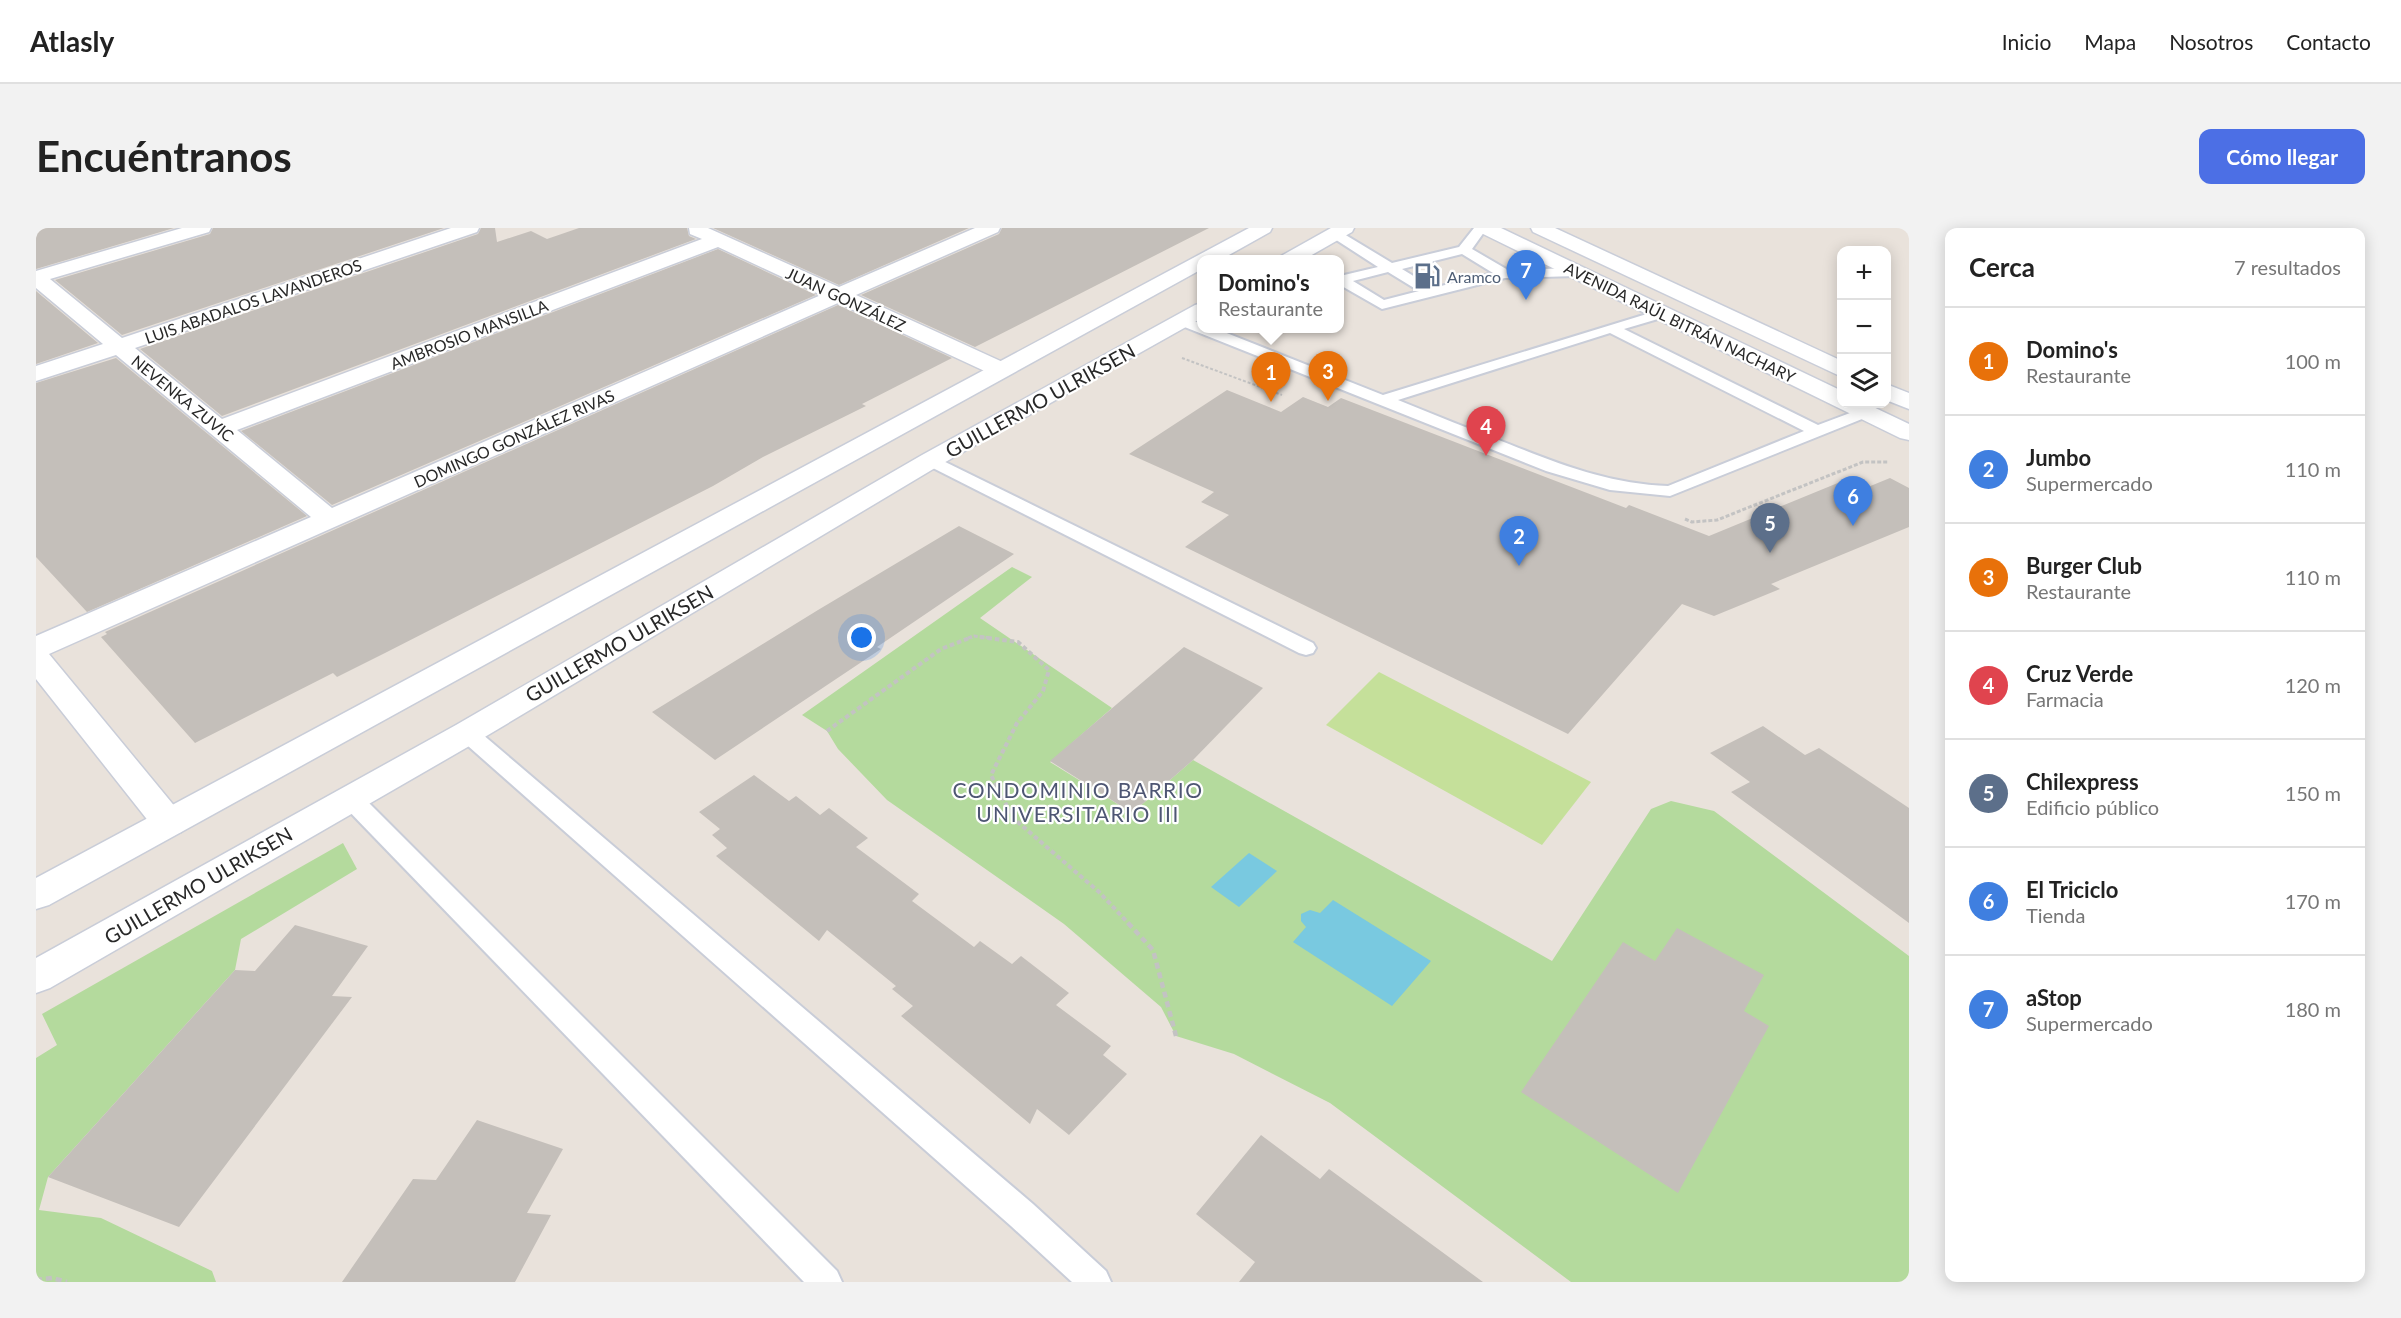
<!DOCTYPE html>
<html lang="es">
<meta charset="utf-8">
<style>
:root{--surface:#fff;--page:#f2f2f2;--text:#222;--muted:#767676;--line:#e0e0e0;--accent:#4c6fe5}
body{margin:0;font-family:Lato,sans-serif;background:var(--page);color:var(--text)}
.controls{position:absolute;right:18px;top:18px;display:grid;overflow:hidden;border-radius:12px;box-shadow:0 3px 15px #0003}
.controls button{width:54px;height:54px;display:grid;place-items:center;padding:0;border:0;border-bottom:2px solid var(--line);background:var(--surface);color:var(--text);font:30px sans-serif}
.you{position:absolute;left:826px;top:410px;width:21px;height:21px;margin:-15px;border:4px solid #fff;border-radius:50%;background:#1a73e8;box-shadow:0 0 0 9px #1a73e833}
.badge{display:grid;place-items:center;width:39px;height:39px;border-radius:50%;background:var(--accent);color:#fff;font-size:20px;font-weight:700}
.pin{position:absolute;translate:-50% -50px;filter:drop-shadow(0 2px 3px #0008)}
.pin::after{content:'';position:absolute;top:32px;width:21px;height:18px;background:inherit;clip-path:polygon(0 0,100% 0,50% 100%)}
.popup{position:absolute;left:1161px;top:27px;width:147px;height:78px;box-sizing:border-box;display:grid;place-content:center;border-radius:12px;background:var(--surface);filter:drop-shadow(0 2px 4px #0005);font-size:20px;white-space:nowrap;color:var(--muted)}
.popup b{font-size:22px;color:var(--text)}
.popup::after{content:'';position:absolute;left:50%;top:100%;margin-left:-12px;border:12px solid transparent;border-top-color:var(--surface)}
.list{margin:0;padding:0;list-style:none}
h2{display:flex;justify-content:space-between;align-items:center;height:78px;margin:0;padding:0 24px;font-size:26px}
h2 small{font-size:20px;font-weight:400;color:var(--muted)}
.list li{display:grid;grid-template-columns:39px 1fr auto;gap:18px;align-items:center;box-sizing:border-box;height:108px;padding:0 24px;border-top:2px solid var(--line)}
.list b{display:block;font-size:22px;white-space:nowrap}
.list p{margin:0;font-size:20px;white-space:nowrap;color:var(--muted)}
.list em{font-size:20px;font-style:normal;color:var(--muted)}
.icon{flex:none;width:33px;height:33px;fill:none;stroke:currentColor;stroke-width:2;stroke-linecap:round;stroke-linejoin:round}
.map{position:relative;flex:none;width:1873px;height:1054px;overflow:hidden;border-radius:12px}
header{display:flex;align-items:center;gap:36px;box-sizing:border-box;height:84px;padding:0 30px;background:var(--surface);border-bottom:2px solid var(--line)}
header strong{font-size:28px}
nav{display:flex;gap:33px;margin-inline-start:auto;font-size:21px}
.intro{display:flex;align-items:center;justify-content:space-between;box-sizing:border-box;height:144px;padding:0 36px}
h1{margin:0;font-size:42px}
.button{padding:15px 27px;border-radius:12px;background:var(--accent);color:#fff;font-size:21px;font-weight:700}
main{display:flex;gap:36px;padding:0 36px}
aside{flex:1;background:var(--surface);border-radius:12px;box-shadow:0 3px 15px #0003}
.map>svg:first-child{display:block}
</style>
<header>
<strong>Atlasly</strong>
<nav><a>Inicio</a><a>Mapa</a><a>Nosotros</a><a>Contacto</a></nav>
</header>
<div class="intro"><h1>Encuéntranos</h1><a class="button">Cómo llegar</a></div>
<main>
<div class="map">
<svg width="1873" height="1054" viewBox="0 0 1873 1054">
<rect width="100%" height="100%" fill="#e9e2db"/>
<g fill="#b4da9d">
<path d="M976,339L996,349L944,390L1076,480L1014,534L1096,585L1157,532L1516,733L1615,581L1635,573L1678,583L1873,728V1054H1535L1294,875L1198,826L1140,808L1125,779L1028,696L851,572L802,521L791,503L766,487Z"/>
<path d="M307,615L321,641L205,711L199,742L12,949L3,982L65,990L176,1043L180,1054H0V830L21,817L6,786Z"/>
</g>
<path fill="#c5e09a" d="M1343,444L1555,554L1506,617L1290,497Z"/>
<g fill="#79c9e0">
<path d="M1213,625L1241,643L1203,679L1175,659Z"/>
<path d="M1297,672L1395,733L1356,778L1257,714L1270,699L1265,693V686L1274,682L1284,685Z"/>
</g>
<g fill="#c4bfba">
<path d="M0,0H138L0,41Z"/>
<path d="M177,0H408L86,107L19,52L174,6Z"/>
<path d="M445,0H459L461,14L495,3L511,11L543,0H651L653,8L660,11L186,188L104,121L442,6Z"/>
<path d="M677,0H933L803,57Z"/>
<path d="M966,0H1173L939,119L825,67L963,6Z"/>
<path d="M682,21L780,67L296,277L205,203Z"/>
<path d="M0,63L62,115L0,136Z"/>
<path d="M802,77L916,130L826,176L830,178L727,229L677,258L349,425L301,449L297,445L159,515L65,409L71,406L69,404Z"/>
<path d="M80,130L271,288L51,384L0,329V155Z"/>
<path d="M1191,162L1245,184L1267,169L1292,179L1305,170L1590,280L1593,277L1673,308L1814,250L1832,259L1854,250L1873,260V299L1735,356L1744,361L1678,388L1646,376L1532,506L1149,319L1193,287L1165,274L1178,264L1093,226Z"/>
<path d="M923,298L978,326L841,419L845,421L679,532L616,484L782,382Z"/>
<path d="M1148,419L1227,460L1157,532L1096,585L1014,533Z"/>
<path d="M1727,498L1769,527L1783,520L1873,580V695L1695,564L1714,554L1674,525Z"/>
<path d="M718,547L753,573L760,568L784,587L793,580L832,610L820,619L883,666L876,673L938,719L944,713L976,736L985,728L1033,765L1020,777L1075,818L1067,827L1091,846L1033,907L1001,881L994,896L865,788L877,778L856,761L860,758L791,702L783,713L680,628L691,620L676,607L684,601L663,584Z"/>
<path d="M259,697L332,718L296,768L316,769L143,999L12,949L199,742L219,743Z"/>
<path d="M1641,700L1728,747L1708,783L1733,798L1642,965L1485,864L1587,714L1619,733Z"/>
<path d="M441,892L527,921L491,985L515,987L479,1054H306L377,951L400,952Z"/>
<path d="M1225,907L1284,951L1293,941L1447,1054H1203L1219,1034L1160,986Z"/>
</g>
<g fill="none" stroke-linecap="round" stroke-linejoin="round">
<g stroke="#c9cdd8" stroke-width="4">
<g id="service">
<path d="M1438,0H1451L1436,21L1472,42L1541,40L1548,44L1541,48L1469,50L1346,81L1304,57V48L1342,39L1291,6L1293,3H1303L1356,35L1423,19ZM1426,26L1457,45L1397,60L1366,41ZM1352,44L1383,63L1348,72L1317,53Z"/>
<path d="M1627,81L1634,85L1632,88L1588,101L1782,197L1830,179L1838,184L1836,187L1634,268L1574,262L1510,243L1141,96L1139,93L1141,90L1146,89L1166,96V100H1178L1347,167ZM1574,105L1768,203L1632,258C1575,256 1525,237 1473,216C1436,202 1399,187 1362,172Z"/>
<path d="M895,227L1277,415L1280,420L1277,425L1270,427L1263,425L889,236L886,232L889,228Z"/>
<path d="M431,497L439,500L997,976L1070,1043L1075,1054H1036L975,998L423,510L420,505L423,500Z"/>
<path d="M315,562L323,565L801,1043L806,1054H768L307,577L303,571L307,565Z"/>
</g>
</g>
<g stroke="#c9cdd8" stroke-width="3">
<path id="minor" d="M146,0H175L173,4L14,51L86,110L415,0H443L441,4L99,120L186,191L666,11L654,6L653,0H672L803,59L939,0H964L962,4L820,67L971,136L974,141L971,146L963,148L955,146L802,75L13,426L145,586L150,595L145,604L133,608L121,604L0,451V408L275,289L80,127L0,153V138L67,116L0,60V43ZM682,19L785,67L296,280L201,202Z"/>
</g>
<g stroke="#c9cdd8" stroke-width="3">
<g id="secondary">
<path d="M1213,0H1236L1234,4L1184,32H1166V41L13,677L0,681V650Z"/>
<path d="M1295,0H1318L1316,4L1267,32H1242L1245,28Z"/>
<path d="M1441,0H1465L1806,163V176H1831L1873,196V212L1864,210L1443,4Z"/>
<path d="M1495,0H1519L1806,133V149L1497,4Z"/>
<path d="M1166,75V90L904,237L442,513L14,760L0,765V730L420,497L886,227L1159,77Z"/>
<path d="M1850,156L1873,165V181L1850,172Z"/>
</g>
</g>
<path stroke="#c3c3c3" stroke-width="2" stroke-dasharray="3 2" stroke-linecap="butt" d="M1146,130L1246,167"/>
<g stroke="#c3c3c3" stroke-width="3" stroke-dasharray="4 2" stroke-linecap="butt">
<path d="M1649,291L1656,294L1681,292L1827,234H1852"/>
<path d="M932,410L938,408L955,410"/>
</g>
<g stroke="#c3c3c3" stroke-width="4" stroke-dasharray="4.5 3" stroke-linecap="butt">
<path d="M944,409L982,414L1013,442L1007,463L981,495L955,547L977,590L1063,664L1093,696"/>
<path d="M791,503L905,421L936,409"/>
</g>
<g stroke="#c3c3c3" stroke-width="4.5" stroke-dasharray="6 4" stroke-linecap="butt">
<path d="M1092,695L1117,722L1140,808"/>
<path d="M0,1052L16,1050L31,1054"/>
</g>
<use href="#service" fill="#fff" fill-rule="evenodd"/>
<use href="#minor" fill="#fff" fill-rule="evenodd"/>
<use href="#secondary" fill="#fff" fill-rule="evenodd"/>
</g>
<defs>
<g id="fuel-bare" transform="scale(2.07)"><path d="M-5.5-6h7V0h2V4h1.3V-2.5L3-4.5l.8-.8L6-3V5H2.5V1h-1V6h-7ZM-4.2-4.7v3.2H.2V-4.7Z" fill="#5c6f8a" stroke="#fff" stroke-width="2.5" paint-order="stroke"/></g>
</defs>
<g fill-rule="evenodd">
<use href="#fuel-bare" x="1391" y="48"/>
</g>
<g text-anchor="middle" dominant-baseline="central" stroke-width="4.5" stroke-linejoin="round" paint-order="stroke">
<g font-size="16" fill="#4e5e75" stroke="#fff" text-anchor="start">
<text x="1411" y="48">Aramco</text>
</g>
<g font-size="16" fill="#282828" stroke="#fff">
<text transform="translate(810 71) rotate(25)">JUAN GONZÁLEZ</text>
<text transform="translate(217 73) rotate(-19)">LUIS ABADALOS LAVANDEROS</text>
<text transform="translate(1644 94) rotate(26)">AVENIDA RAÚL BITRÁN NACHARY</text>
<text transform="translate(433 106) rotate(-21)">AMBROSIO MANSILLA</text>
<text transform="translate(147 170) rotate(39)">NEVENKA ZUVIC</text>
<text transform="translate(478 210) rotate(-24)">DOMINGO GONZÁLEZ RIVAS</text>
</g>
<g font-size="20" fill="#282828" stroke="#fff">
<text transform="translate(1004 172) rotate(-29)">GUILLERMO ULRIKSEN</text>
<text transform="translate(583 415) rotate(-30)">GUILLERMO ULRIKSEN</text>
<text transform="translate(162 657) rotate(-30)">GUILLERMO ULRIKSEN</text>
</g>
<g font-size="21" letter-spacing="1.5" fill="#4e5673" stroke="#fff">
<text x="1042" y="561">CONDOMINIO BARRIO<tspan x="1042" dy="24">UNIVERSITARIO III</tspan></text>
</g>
</g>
</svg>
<div class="controls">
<button>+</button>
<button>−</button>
<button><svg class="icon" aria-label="layers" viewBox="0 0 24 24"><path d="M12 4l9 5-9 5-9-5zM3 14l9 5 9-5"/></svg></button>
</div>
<div class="you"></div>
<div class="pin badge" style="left:1235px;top:174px;background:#e8710a">1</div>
<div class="popup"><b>Domino's</b>Restaurante</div>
<div class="pin badge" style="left:1483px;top:338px;background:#3f7fe0">2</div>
<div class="pin badge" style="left:1292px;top:173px;background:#e8710a">3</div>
<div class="pin badge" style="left:1450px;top:228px;background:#e0444e">4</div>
<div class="pin badge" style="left:1734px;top:325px;background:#5c6f8a">5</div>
<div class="pin badge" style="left:1817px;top:298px;background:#3f7fe0">6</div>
<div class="pin badge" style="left:1490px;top:72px;background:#3f7fe0">7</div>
</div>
<aside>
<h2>Cerca<small>7 resultados</small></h2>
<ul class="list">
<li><span class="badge" style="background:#e8710a">1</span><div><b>Domino's</b><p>Restaurante</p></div><em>100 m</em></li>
<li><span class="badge" style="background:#3f7fe0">2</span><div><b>Jumbo</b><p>Supermercado</p></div><em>110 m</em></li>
<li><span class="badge" style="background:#e8710a">3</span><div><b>Burger Club</b><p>Restaurante</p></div><em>110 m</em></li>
<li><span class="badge" style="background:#e0444e">4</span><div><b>Cruz Verde</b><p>Farmacia</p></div><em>120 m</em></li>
<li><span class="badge" style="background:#5c6f8a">5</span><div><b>Chilexpress</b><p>Edificio público</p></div><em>150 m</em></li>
<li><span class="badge" style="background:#3f7fe0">6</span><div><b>El Triciclo</b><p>Tienda</p></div><em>170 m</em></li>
<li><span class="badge" style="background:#3f7fe0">7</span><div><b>aStop</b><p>Supermercado</p></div><em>180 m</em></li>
</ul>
</aside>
</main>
